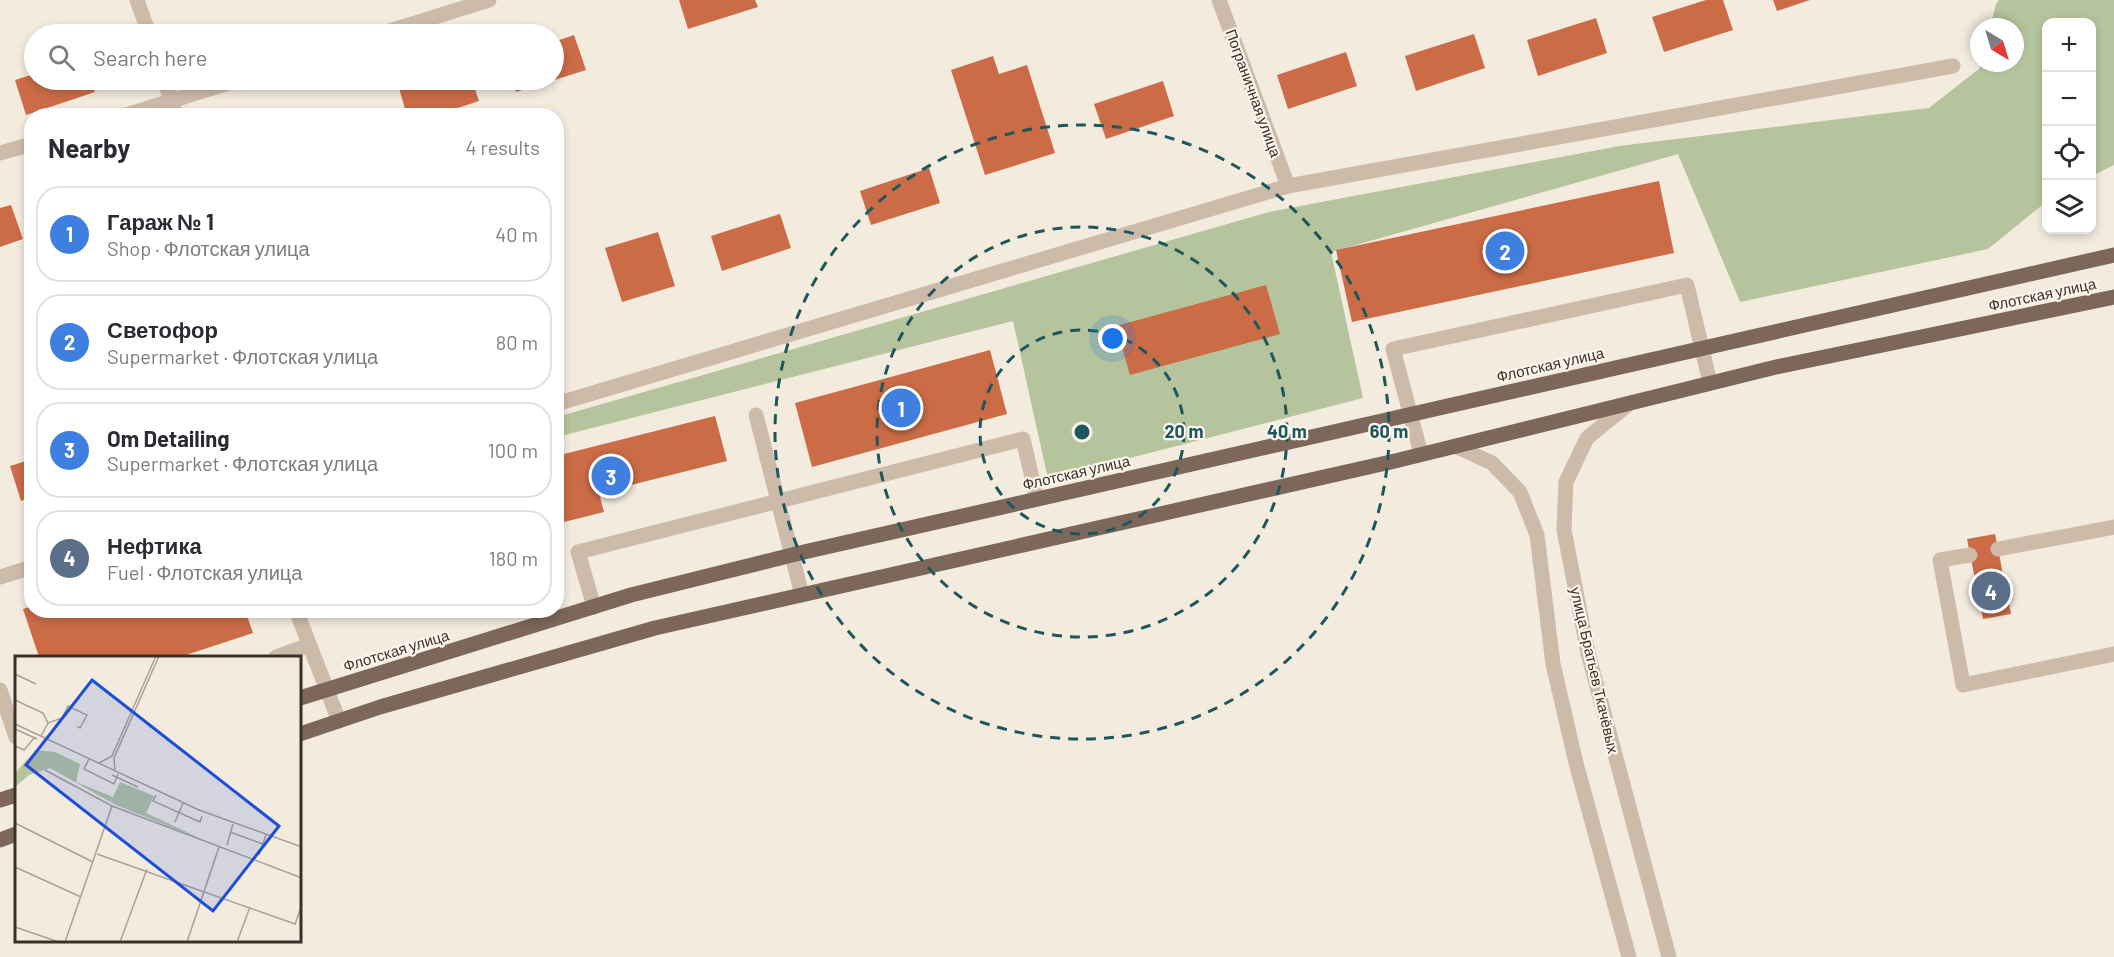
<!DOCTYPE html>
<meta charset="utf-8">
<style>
:root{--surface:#fff;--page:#f2f2f3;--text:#2b2b33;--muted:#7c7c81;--line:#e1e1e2;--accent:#db2777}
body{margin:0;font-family:Barlow,sans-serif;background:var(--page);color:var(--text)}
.controls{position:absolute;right:18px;top:18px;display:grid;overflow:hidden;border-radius:12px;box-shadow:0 3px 9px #0003}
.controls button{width:54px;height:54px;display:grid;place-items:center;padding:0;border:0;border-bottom:2px solid var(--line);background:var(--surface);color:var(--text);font:30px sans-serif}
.compass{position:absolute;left:1970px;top:18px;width:54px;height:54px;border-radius:50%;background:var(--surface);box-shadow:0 3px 9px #0003;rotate:142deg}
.you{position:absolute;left:1113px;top:339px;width:21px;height:21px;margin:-15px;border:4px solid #fff;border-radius:50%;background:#1a73e8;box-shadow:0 0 0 9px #1a73e833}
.badge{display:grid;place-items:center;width:39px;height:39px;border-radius:50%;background:var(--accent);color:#fff;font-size:20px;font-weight:700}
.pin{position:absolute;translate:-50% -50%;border:3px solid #fff;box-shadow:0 2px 6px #0006}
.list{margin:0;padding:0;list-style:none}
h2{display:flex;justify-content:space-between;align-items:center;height:78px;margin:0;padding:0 24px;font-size:26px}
h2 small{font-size:20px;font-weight:400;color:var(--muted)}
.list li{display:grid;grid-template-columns:39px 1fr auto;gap:18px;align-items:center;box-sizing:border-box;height:96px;margin:0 12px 12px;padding:0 12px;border:2px solid var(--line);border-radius:24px}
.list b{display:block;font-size:22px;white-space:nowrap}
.list p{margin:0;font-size:20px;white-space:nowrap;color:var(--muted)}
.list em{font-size:20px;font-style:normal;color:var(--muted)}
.icon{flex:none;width:33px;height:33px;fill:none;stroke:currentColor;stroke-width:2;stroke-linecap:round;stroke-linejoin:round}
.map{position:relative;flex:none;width:2114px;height:957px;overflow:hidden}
.search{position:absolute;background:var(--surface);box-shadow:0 3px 9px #0003;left:24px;top:24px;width:540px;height:66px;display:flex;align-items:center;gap:15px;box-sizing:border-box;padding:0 21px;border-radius:33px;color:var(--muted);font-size:22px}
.panel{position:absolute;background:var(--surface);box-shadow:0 3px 9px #0003;left:24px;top:108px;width:540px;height:510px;border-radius:24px}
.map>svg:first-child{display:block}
</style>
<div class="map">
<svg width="2114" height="957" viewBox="0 0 2114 957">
<rect width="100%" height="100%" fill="#f4ebdf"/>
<path fill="#b5c49d" d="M1999,0H2114V165L2092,176V22H2046V202L1988,249L1740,302L1678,154L1331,252L1363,398L1048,479L1013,321L557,437V417L1269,212L1619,146L1929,108L1980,68L1981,63H2015V27H1990L1996,4Z"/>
<g fill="#cb6c46">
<path d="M679,0H755L758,7L688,29Z"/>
<path d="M1706,0H1723L1733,30L1664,52L1652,17Z"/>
<path d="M1773,0H1810L1777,11Z"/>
<path d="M1596,18L1607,53L1538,76L1527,40Z"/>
<path d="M1474,34L1485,68L1416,91L1405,56Z"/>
<path d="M574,35L586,70L516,92L512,80H554V42Z"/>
<path d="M1346,52L1357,86L1288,109L1277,75Z"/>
<path d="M993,56L999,74L1027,65L1055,153L985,175L951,70Z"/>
<path d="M34,74V80H91L95,92L26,115L15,80Z"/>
<path d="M426,80H472L479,101L433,116H407L399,88Z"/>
<path d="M1163,81L1174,116L1106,139L1094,104Z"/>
<path d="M929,168L940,203L871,225L860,191Z"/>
<path d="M1659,181L1674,253L1352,322L1336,250Z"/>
<path d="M11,205L23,239L0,247V208Z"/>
<path d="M780,214L791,248L722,271L711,236Z"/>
<path d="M658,232L675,286L622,302L605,248Z"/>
<path d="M1266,285L1280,334L1130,375L1116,326Z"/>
<path d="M990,350L1007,414L812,467L795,403Z"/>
<path d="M715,416L727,461L599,493L604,512L564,522L556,492V456Z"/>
<path d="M32,459V497L21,501L10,466Z"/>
<path d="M1995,534L2011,614L1983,619L1967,539Z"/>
<path d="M32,606V610H245L253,633L180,657H39L23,609Z"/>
</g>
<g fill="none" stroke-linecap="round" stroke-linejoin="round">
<g stroke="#cdbbaa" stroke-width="15">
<path d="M756,415L802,595"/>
<path d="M1421,454L1393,349L1687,285L1710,383"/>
<path d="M1998,549L2114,527"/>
<path d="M1970,555L1940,560L1963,685L2114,654"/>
<path d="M594,607L578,552L1023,439L1037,499"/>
<path d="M296,610L339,721"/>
<path d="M276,657L309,645"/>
<path d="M0,690L16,737"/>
</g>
<g stroke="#cdbbaa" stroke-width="15">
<path d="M137,0L149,34"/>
<path d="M1219,0L1288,186"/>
<path d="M380,34L489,0"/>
<path d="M164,80L176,116"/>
<path d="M123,116L238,80"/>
<path d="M0,153L32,144"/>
<path d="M1630,403L1587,438L1566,482L1564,530L1588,653L1669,957"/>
<path d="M556,404L1288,186L1953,66"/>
<path d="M1455,446L1492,463L1520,492L1537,535L1553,664L1576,763L1629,957"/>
<path d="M0,577L32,567"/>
</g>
<g stroke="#7d675a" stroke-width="15">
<path d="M300,698L631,595L804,552L2114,255"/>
<path d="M300,734L380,707L655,628L1395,461L1776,367L2114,297"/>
<path d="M0,800L16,795"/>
<path d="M0,840L16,834"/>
</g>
</g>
<g fill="none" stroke="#1d575e" stroke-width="3" stroke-dasharray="10 8">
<circle cx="1082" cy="432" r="102"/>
<circle cx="1082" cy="432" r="205"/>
<circle cx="1082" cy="432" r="307"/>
</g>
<g text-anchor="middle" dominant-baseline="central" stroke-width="4.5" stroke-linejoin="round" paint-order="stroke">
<g font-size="15" fill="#3a302a" stroke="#fbf5ec">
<text transform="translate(1254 93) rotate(70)">Пограничная улица</text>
<text transform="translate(2042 294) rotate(-12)">Флотская улица</text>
<text transform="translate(1550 364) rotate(-13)">Флотская улица</text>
<text transform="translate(1076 472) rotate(-13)">Флотская улица</text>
<text transform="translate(396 650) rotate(-17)">Флотская улица</text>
<text transform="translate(1595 670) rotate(77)">улица Братьев Ткачёвых</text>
</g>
</g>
<g transform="translate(15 656)">
<rect width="286" height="286" fill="#f4ebdf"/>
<path d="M21,94L40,96L65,108L61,126L98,141L105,126L139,140L131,157L193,186L101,149L35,112L14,119L0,131V117Z" fill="#b5c49d"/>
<path fill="none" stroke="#aaa097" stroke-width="1.5" d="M0,18L21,28M0,44L28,57L33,67M0,68L184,154L287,191M0,73L22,83M26,80L33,67L47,62L53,50L72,59L65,72L62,70M0,90L9,94L20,81M74,103L69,113L99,128L103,118M84,107L97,100L141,0M30,114L97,150L287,222M100,115L99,102L144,0M97,119L123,131M141,139L138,145L185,166L187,160M160,166L168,147M0,167L78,206M215,176L248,188M212,189L218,168M82,198L280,268L287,249M244,199L251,179M0,211L66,241M0,271L44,286M50,286L97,150M105,286L132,213M172,286L204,191M222,286L235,251"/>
<path fill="#1d4ed8" fill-opacity="0.15" stroke="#1d4ed8" stroke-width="3" d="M77,24L264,170L198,255L11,109Z"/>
<rect width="286" height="286" fill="none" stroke="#3a302a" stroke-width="3"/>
</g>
<circle cx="1082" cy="432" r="9" fill="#1d575e" stroke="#fbf5ec" stroke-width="3"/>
<g font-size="18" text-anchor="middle" font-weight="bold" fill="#1d575e" stroke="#fbf5ec" stroke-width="4.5" stroke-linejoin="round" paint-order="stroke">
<text x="1184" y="438">20 m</text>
<text x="1287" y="438">40 m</text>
<text x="1389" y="438">60 m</text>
</g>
</svg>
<div class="controls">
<button>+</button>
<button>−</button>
<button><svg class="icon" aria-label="locate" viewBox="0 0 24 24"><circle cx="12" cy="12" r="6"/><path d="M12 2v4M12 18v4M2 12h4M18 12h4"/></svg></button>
<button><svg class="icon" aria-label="layers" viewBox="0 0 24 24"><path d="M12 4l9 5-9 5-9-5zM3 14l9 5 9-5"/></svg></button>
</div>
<svg class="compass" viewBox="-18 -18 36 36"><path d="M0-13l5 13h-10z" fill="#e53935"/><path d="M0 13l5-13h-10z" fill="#7c7c81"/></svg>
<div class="you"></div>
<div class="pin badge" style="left:901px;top:408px;background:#3f7fe0">1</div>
<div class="pin badge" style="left:1505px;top:251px;background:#3f7fe0">2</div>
<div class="pin badge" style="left:611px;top:476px;background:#3f7fe0">3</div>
<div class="pin badge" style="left:1991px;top:591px;background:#5c6f8a">4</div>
<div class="search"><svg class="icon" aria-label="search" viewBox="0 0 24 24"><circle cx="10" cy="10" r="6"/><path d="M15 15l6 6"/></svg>Search here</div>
<section class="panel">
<h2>Nearby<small>4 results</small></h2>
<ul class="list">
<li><span class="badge" style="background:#3f7fe0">1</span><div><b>Гараж № 1</b><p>Shop · Флотская улица</p></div><em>40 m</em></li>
<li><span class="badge" style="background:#3f7fe0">2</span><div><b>Светофор</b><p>Supermarket · Флотская улица</p></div><em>80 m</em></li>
<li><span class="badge" style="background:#3f7fe0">3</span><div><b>Om Detailing</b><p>Supermarket · Флотская улица</p></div><em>100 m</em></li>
<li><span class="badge" style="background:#5c6f8a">4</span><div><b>Нефтика</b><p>Fuel · Флотская улица</p></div><em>180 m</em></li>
</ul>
</section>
</div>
